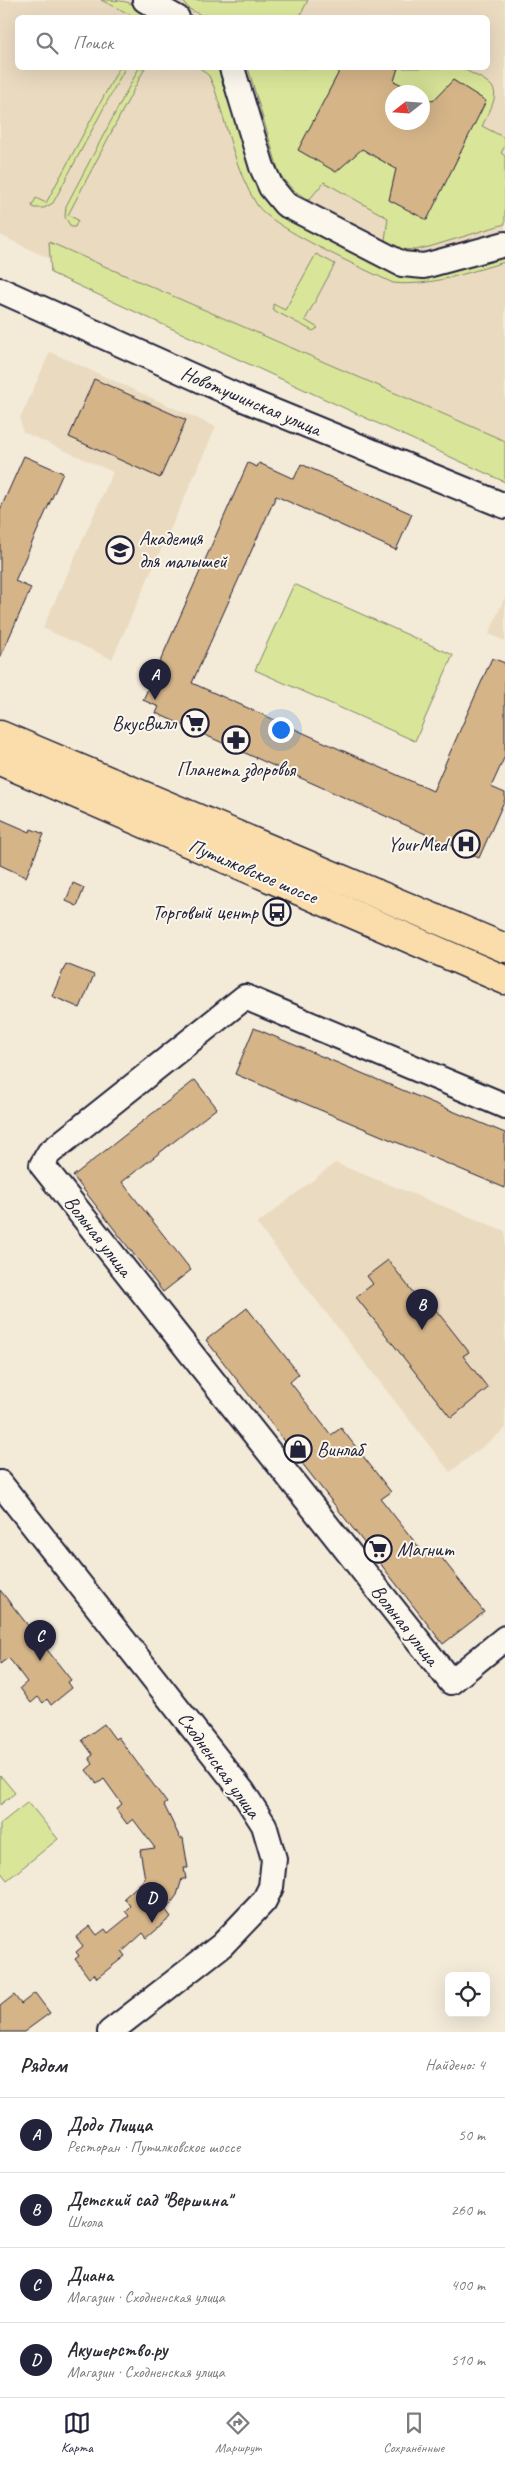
<!DOCTYPE html>
<html lang="ru">
<meta charset="utf-8">
<style>
:root{--surface:#fff;--page:#f2f2f3;--text:#2b2b33;--muted:#7c7c81;--line:#e1e1e2;--accent:#22223b}
body{margin:0;font-family:Caveat,sans-serif;background:var(--page);color:var(--text)}
.controls{position:absolute;right:15px;bottom:15px;display:grid;overflow:hidden;border-radius:8px;box-shadow:0 5px 20px #0002}
.controls button{width:45px;height:45px;display:grid;place-items:center;padding:0;border:0;border-bottom:1px solid var(--line);background:var(--surface);color:var(--text);font:25px sans-serif}
.compass{position:absolute;left:385px;top:85px;width:45px;height:45px;border-radius:50%;background:var(--surface);box-shadow:0 5px 20px #0002;rotate:253deg}
.you{position:absolute;left:280px;top:729px;width:18px;height:18px;margin:-12px;border:4px solid #fff;border-radius:50%;background:#1a73e8;box-shadow:0 0 0 8px #1a73e833}
.badge{display:grid;place-items:center;width:32px;height:32px;border-radius:50%;background:var(--accent);color:#fff;font-size:16px;font-weight:700}
.pin{position:absolute;translate:-50% -41px;filter:drop-shadow(0 1px 2px #0008)}
.pin::after{content:'';position:absolute;top:26px;width:18px;height:15px;background:inherit;clip-path:polygon(0 0,100% 0,50% 100%)}
.list{margin:0;padding:0;list-style:none}
h2{display:flex;justify-content:space-between;align-items:center;height:65px;margin:0;padding:0 20px;font-size:21px}
h2 small{font-size:16px;font-weight:400;color:var(--muted)}
.list li{display:grid;grid-template-columns:32px 1fr auto;gap:15px;align-items:center;box-sizing:border-box;height:75px;padding:0 20px;border-top:1px solid var(--line)}
.list b{display:block;font-size:19px;white-space:nowrap}
.list p{margin:0;font-size:16px;white-space:nowrap;color:var(--muted)}
.list em{font-size:16px;font-style:normal;color:var(--muted)}
.icon{flex:none;width:28px;height:28px;fill:none;stroke:currentColor;stroke-width:2;stroke-linecap:round;stroke-linejoin:round}
.map{position:relative;flex:none;width:505px;height:2032px;overflow:hidden}
.search{position:absolute;background:var(--surface);box-shadow:0 5px 20px #0002;left:15px;right:15px;top:15px;height:55px;display:flex;align-items:center;gap:12px;box-sizing:border-box;padding:0 18px;border-radius:8px;color:var(--muted);font-size:19px}
.sheet{height:365px;background:var(--surface)}
nav{display:flex;justify-content:space-around;align-items:center;box-sizing:border-box;height:70px;border-top:1px solid var(--line);background:var(--surface);font-size:14px;color:var(--muted)}
nav a{display:grid;justify-items:center;gap:2px}
nav .on{color:var(--accent)}
.map>svg:first-child{display:block}
</style>
<div class="map">
<svg width="505" height="2032" viewBox="0 0 505 2032">
<rect width="100%" height="100%" fill="#f3ead8"/>
<filter id="ink" filterUnits="userSpaceOnUse"><feTurbulence type="fractalNoise" baseFrequency=".02" numOctaves="2"/><feDisplacementMap in="SourceGraphic" scale="10" xChannelSelector="R" yChannelSelector="G"/><feConvolveMatrix kernelMatrix="1 2 1 2 8 2 1 2 1" color-interpolation-filters="sRGB"/></filter>
<g filter="url(#ink)">
<g fill="#eadac0" fill-rule="evenodd">
<path d="M0,0H505V442L96,281L0,235ZM18,18H488V68H18ZM392,92H422V122H392Z"/>
<path d="M50,352L216,427L112,659L43,628L113,472L23,432L20,419Z"/>
<path d="M505,597V641L489,634Z"/>
<path d="M335,1163L505,1231V1429L450,1472L257,1224Z"/>
</g>
<g fill="#d9e699" stroke="#7e846a" fill-rule="evenodd">
<path d="M101,0C118,0 137,0 145,17H135Z"/>
<path d="M182,0H308L299,18L205,17L189,9Z"/>
<path d="M119,68H125L53,203L44,208H34L32,206L36,198L46,203Z"/>
<path d="M139,68H145L68,215L78,220L75,227H71L65,217L66,206Z"/>
<path d="M200,68H220L249,162L382,266L505,250V262C468,272 431,287 393,283C364,269 272,228 257,205C235,171 227,125 214,87L209,76Z"/>
<path d="M248,68H461C499,87 503,87 482,126L505,138V146L501,153L505,156V224L429,247L415,250L400,249L385,240L388,218L324,182L309,200C295,192 287,186 279,172ZM392,92H422V122H392Z"/>
<path d="M49,242L505,441V482L51,273Z"/>
<path d="M316,254L335,264L305,320L318,328L313,331L273,310V304L285,310Z"/>
<path d="M294,584L453,655L415,741L255,670Z"/>
<path d="M0,1775L15,1793L0,1805Z"/>
<path d="M28,1802L58,1839L7,1880L0,1871V1824Z"/>
</g>
<g fill="#d5b488" stroke="#22223b">
<path d="M341,68H398L394,81L416,92H392V122H422V96L433,101L453,80L486,101L427,220L389,200L396,169L362,149L336,172L298,150Z"/>
<path d="M94,379L186,420L160,478L69,437Z"/>
<path d="M24,456L63,473L15,581L31,588L0,658V510Z"/>
<path d="M248,463L257,467L259,463L294,479L301,464L412,514L396,550L276,496L192,683L433,791L492,658L505,663V756L491,787L505,793V799L479,858L156,713L159,707L143,700Z"/>
<path d="M0,819L30,832L31,829L44,834L26,877L0,865Z"/>
<path d="M73,883L84,888L77,906L66,901Z"/>
<path d="M66,964L94,975L80,1008L52,996Z"/>
<path d="M254,1028L505,1133V1188L235,1074Z"/>
<path d="M195,1080L217,1108L122,1182L191,1270L163,1292L73,1176Z"/>
<path d="M388,1260L418,1299L424,1295L469,1352L463,1356L488,1388L451,1418L356,1297L373,1284L367,1276Z"/>
<path d="M247,1308L299,1374L290,1382L331,1435L341,1428L391,1492L381,1499L425,1555L434,1548L484,1612L443,1644L206,1340Z"/>
<path d="M0,1590L71,1680L68,1682L72,1688L51,1705L47,1699L43,1703L38,1697L31,1703L20,1688L27,1682L12,1662L8,1658L0,1664Z"/>
<path d="M104,1724L115,1739L118,1737L167,1803L164,1805L180,1838H183L188,1868H184L186,1879H182L177,1895L166,1910L171,1917L147,1938L143,1933L122,1952L125,1956L97,1978L94,1974L89,1978L75,1959L79,1956L76,1952L83,1946L76,1937L90,1926L97,1935L105,1929L108,1933L129,1916L125,1911L130,1906L124,1898L145,1879L140,1850L155,1848L133,1819L127,1824L116,1809L122,1804L104,1779L97,1784L86,1770L93,1764L89,1758L93,1755L82,1740Z"/>
<path d="M35,1993L50,2013L24,2032H0V2006L14,1995L21,2004Z"/>
</g>
<g fill="none" stroke-linecap="round" stroke-linejoin="round">
<g stroke="#22223b" stroke-width="28">
<g id="minor">
<path d="M145,0L177,18"/>
<path d="M232,68L262,167L271,187L285,204L402,264L424,266L505,244"/>
<path d="M0,290L241,398L505,506"/>
<path d="M505,1106L245,997L49,1153L42,1165L451,1682L505,1638"/>
<path d="M0,1483L243,1792L264,1825L274,1859L271,1887L264,1901L222,1945L110,2032"/>
</g>
</g>
<g stroke="#22223b" stroke-width="31">
<g id="major">
<path d="M0,735L505,948"/>
<path d="M0,761L505,980"/>
</g>
</g>
<use href="#minor" stroke="#fbf7ec" stroke-width="24"/>
<use href="#major" stroke="#faddab" stroke-width="28"/>
</g>
</g>
<defs>
<g id="school-ring" transform="scale(1.4375)"><circle r="9.5" fill="#fbf7ec" stroke="#22223b" stroke-width="1.5"/><path d="M0-5L7-2L0 1L-7-2ZM-4 1L0 2.5L4 1V4Q0 6-4 4Z" fill="#22223b"/></g>
<g id="supermarket-ring" transform="scale(1.4375)"><circle r="9.5" fill="#fbf7ec" stroke="#22223b" stroke-width="1.5"/><path d="M-6-5.5h2.5l.6 2H6L4.5 2H-2.5L-4.4-4H-6ZM-1.5 3.2a1.3 1.3 0 1 0 .1 0ZM3 3.2a1.3 1.3 0 1 0 .1 0Z" fill="#22223b"/></g>
<g id="pharmacy-ring" transform="scale(1.4375)"><circle r="9.5" fill="#fbf7ec" stroke="#22223b" stroke-width="1.5"/><path d="M-2-6h4v4h4v4h-4v4h-4v-4h-4v-4h4Z" fill="#22223b"/></g>
<g id="hospital-ring" transform="scale(1.4375)"><circle r="9.5" fill="#fbf7ec" stroke="#22223b" stroke-width="1.5"/><path d="M-5-5h3v3.5h4V-5h3V5h-3V1.5h-4V5h-3Z" fill="#22223b"/></g>
<g id="bus-ring" transform="scale(1.4375)"><circle r="9.5" fill="#fbf7ec" stroke="#22223b" stroke-width="1.5"/><path d="M-5-6H5V4H4V6H2V4H-2V6H-4V4H-5ZM-3.5-4V0h7V-4ZM-3.5 1.2v1.5H-2V1.2ZM2 1.2v1.5H3.5V1.2Z" fill="#22223b"/></g>
<g id="shop-ring" transform="scale(1.4375)"><circle r="9.5" fill="#fbf7ec" stroke="#22223b" stroke-width="1.5"/><path d="M-5-2.5h2.3a2.7 3.5 0 0 1 5.4 0H5L5.5 6h-11ZM-1.5-2.5h3a1.5 2.3 0 0 0-3 0Z" fill="#22223b"/></g>
</defs>
<g fill-rule="evenodd">
<use href="#school-ring" x="120" y="550"/>
<use href="#supermarket-ring" x="195" y="723"/>
<use href="#pharmacy-ring" x="236" y="740"/>
<use href="#hospital-ring" x="466" y="844"/>
<use href="#bus-ring" x="277" y="912"/>
<use href="#shop-ring" x="298" y="1449"/>
<use href="#supermarket-ring" x="378" y="1549"/>
</g>
<g text-anchor="middle" dominant-baseline="central" stroke-width="4" stroke-linejoin="round" paint-order="stroke">
<g font-size="20" fill="#22223b" stroke="#fbf7ec">
<text transform="translate(251 401) rotate(23)">Новотушинская улица</text>
<text transform="translate(253 871) rotate(23)">Путилковское шоссе</text>
<text transform="translate(98 1236) rotate(52)">Вольная улица</text>
<text transform="translate(405 1625) rotate(52)">Вольная улица</text>
<text transform="translate(219 1765) rotate(54)">Сходненская улица</text>
</g>
<g font-size="20" fill="#22223b" stroke="#fbf7ec" text-anchor="start">
<text x="139" y="538">Академия<tspan x="139" dy="23">для малышей</tspan></text>
<text x="176" y="723" text-anchor="end">ВкусВилл</text>
<text x="236" y="769" text-anchor="middle">Планета здоровья</text>
<text x="447" y="844" text-anchor="end">YourMed</text>
<text x="258" y="912" text-anchor="end">Торговый центр</text>
<text x="317" y="1449">Винлаб</text>
<text x="397" y="1549">Магнит</text>
</g>
</g>
</svg>
<div class="controls">
<button><svg class="icon" aria-label="locate" viewBox="0 0 24 24"><circle cx="12" cy="12" r="6"/><path d="M12 2v4M12 18v4M2 12h4M18 12h4"/></svg></button>
</div>
<svg class="compass" viewBox="-18 -18 36 36"><path d="M0-13l5 13h-10z" fill="#e53935"/><path d="M0 13l5-13h-10z" fill="#7c7c81"/></svg>
<div class="you"></div>
<div class="pin badge" style="left:155px;top:700px">A</div>
<div class="pin badge" style="left:422px;top:1330px">B</div>
<div class="pin badge" style="left:40px;top:1661px">C</div>
<div class="pin badge" style="left:152px;top:1923px">D</div>
<div class="search"><svg class="icon" aria-label="search" viewBox="0 0 24 24"><circle cx="10" cy="10" r="6"/><path d="M15 15l6 6"/></svg>Поиск</div>
</div>
<section class="sheet">
<h2>Рядом<small>Найдено: 4</small></h2>
<ul class="list">
<li><span class="badge">A</span><div><b>Додо Пицца</b><p>Ресторан · Путилковское шоссе</p></div><em>50 m</em></li>
<li><span class="badge">B</span><div><b>Детский сад &quot;Вершина&quot;</b><p>Школа</p></div><em>260 m</em></li>
<li><span class="badge">C</span><div><b>Диана</b><p>Магазин · Сходненская улица</p></div><em>400 m</em></li>
<li><span class="badge">D</span><div><b>Акушерство.ру</b><p>Магазин · Сходненская улица</p></div><em>510 m</em></li>
</ul>
</section>
<nav>
<a class="on"><svg class="icon" aria-label="map" viewBox="0 0 24 24"><path d="M3 6l6-2 6 2 6-2v14l-6 2-6-2-6 2zM9 4v14M15 6v14"/></svg>Карта</a>
<a><svg class="icon" aria-label="directions" viewBox="0 0 24 24"><path d="M12 3l9 9-9 9-9-9zM9 14v-3h6M13 9l2 2-2 2"/></svg>Маршрут</a>
<a><svg class="icon" aria-label="saved" viewBox="0 0 24 24"><path d="M7 4h10v16l-5-4-5 4z"/></svg>Сохранённые</a>
</nav>
